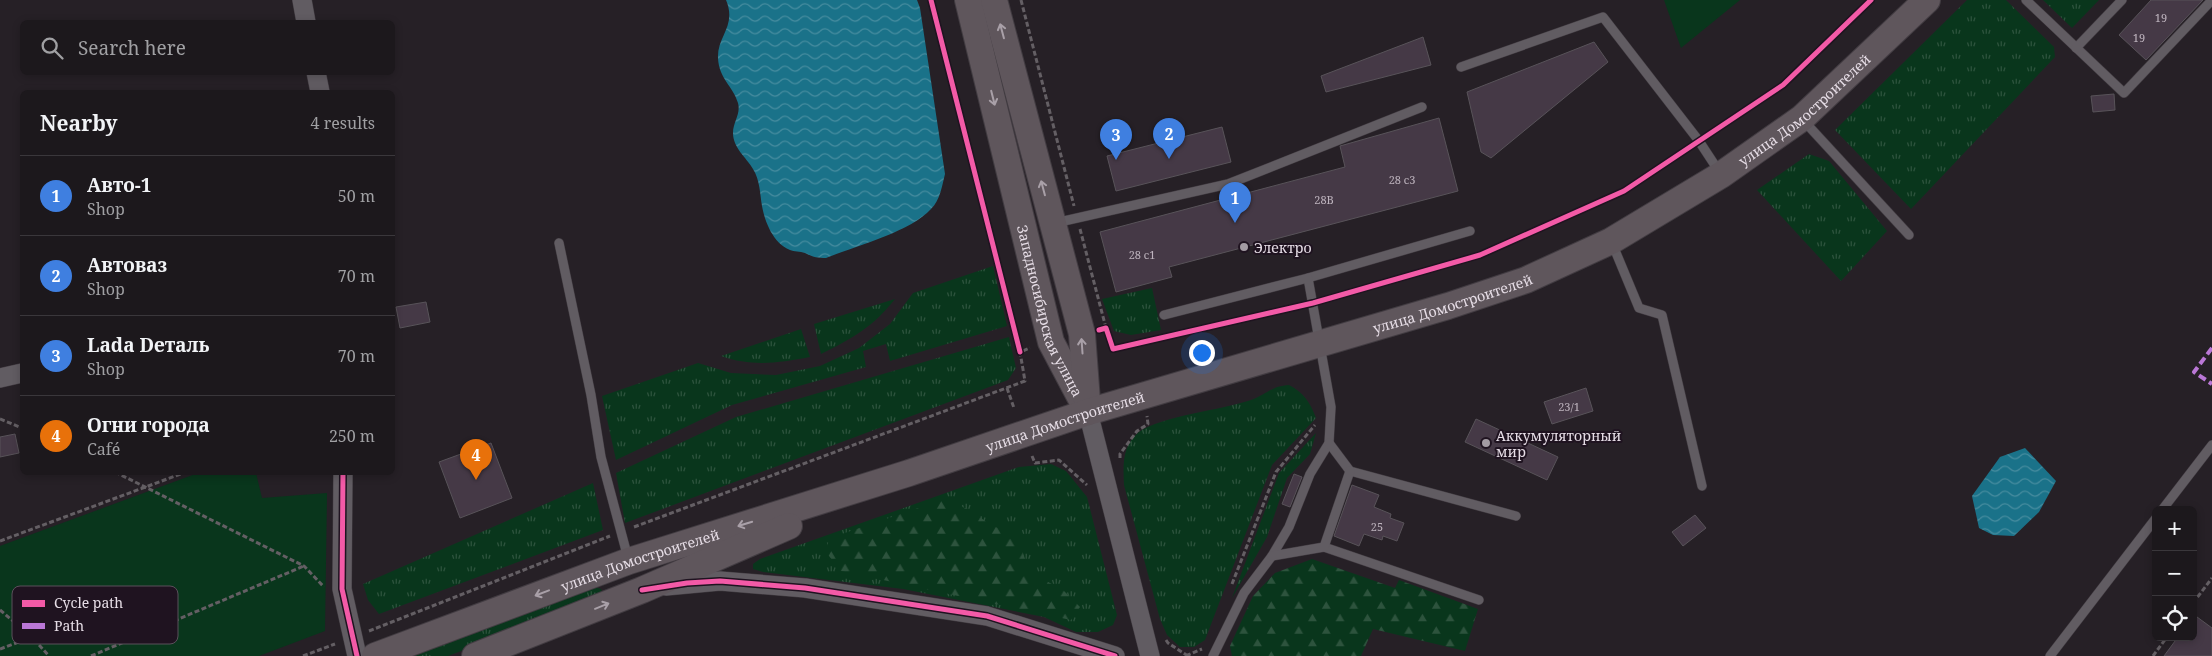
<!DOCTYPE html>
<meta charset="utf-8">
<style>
:root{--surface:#1c181c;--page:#252125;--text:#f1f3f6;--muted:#a0a0a3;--line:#3a373b;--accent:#a39ba3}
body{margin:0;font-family:"Noto Serif",serif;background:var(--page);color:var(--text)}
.controls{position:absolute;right:15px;bottom:15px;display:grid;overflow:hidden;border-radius:8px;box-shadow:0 2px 8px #0003}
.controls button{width:45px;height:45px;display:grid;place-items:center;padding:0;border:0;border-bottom:1px solid var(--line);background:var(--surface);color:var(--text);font:25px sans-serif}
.you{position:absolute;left:1201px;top:352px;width:18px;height:18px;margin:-12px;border:4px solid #fff;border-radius:50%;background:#1a73e8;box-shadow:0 0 0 8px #1a73e833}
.badge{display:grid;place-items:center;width:32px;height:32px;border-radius:50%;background:var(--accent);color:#fff;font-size:16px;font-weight:700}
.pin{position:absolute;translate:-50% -41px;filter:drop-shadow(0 1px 2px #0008)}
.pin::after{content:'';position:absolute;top:26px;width:18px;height:15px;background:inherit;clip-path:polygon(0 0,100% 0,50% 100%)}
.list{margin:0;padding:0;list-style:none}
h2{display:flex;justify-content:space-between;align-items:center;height:65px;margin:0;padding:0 20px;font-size:21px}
h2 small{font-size:16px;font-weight:400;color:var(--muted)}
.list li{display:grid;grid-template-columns:32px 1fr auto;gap:15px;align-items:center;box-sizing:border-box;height:80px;padding:0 20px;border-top:1px solid var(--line)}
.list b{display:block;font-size:19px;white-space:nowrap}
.list p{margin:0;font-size:16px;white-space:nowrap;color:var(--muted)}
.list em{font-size:16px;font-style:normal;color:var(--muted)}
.icon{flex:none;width:28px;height:28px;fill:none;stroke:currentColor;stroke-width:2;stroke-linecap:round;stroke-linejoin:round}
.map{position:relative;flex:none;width:2212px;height:656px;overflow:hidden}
.search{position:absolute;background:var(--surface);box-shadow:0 2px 8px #0003;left:20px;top:20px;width:375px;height:55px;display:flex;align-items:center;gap:12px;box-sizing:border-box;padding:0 18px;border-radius:8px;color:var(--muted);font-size:19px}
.panel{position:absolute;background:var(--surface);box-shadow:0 2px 8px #0003;left:20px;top:90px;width:375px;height:385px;border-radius:8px}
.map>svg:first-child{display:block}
</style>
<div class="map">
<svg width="2212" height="656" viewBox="0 0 2212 656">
<defs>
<pattern id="grass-tufts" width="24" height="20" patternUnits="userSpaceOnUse" patternTransform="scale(1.25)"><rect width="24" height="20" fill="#09361c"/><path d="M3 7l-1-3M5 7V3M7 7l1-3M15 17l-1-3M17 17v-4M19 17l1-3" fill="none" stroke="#2d533d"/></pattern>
<pattern id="forest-firs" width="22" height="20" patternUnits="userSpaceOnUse" patternTransform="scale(1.25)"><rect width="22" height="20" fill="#09361c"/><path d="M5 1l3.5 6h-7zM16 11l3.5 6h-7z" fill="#2d533d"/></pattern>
<pattern id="water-waves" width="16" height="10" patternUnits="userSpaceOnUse" patternTransform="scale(1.25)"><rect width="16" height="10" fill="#1a7289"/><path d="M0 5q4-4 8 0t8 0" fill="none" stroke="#468c9f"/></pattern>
</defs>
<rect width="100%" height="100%" fill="#262026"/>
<g fill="url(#grass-tufts)">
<path d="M1967,0H2006L2054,47L2055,57L1911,209L1835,130Z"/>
<path d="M2043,0H2099L2072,28Z"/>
<path d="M1809,154L1829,161L1887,231L1841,281L1757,190Z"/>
<path d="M993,266L1007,326L890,361L886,344L863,351L866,367L732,405L616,460L602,396L698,363L731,373L776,375L820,366L859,348L890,324L913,293Z"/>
<path d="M1152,288L1161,330L1131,335L1114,331L1102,299Z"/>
<path d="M895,299C873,327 853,338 821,354L814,324Z"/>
<path d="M801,329L810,357C778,363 752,367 721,356Z"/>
<path d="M1009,337L1016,368L1008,380L625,523L616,473L736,417Z"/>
<path d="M1289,385C1304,393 1310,402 1316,418L1272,465L1205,640L1194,647H1180L1167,635L1160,619L1124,485C1123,466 1122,445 1139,432C1161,416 1222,410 1251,400C1266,395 1271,386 1289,385Z"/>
<path d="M1316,433L1310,454L1287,478L1267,537L1232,598L1279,473Z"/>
<path d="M1051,464L1066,471L1087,497L1117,615L1113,625L1098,632H1076L1044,617L903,589L763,572L753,569V564L760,559L1019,467Z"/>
<path d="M593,483L603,530L379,614L368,600L363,584Z"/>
<path d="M595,587L601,589L603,594L599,599L448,656H414Z"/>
</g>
<g fill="url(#forest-firs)">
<path d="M942,500L971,510L990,525L1017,535L1029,571L1064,591L1080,607L1071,620L841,571L825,551L830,538Z"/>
<path d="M1312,559L1395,588L1399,580L1478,609L1465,651L1373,629L1361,656H1232L1230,646L1253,596L1275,573Z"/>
</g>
<g fill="#09361c">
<path d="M1664,0H1740L1681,48Z"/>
<path d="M198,473H256L262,498L327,493L325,631L259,656H0V546Z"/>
</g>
<g fill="url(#water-waves)">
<path d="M726,0H917L920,8L945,174C942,186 940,200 931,209C910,232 856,246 826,258C817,258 813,257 805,253C800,251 794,252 790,250C773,243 765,222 762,206C760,194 760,180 753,169C746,157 733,148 733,133C733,122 741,114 738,103C733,86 719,79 718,58C717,36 737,26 726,0Z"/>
<path d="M2025,448L2056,481L2039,512L2014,536L1993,535L1979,528L1972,496L2000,457Z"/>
</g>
<g fill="#453946" stroke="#585359">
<path d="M2151,0H2203L2146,60L2119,35Z"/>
<path d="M1423,37L1431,65L1326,92L1321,76Z"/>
<path d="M1594,42L1608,62L1491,158L1481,152L1467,92Z"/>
<path d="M2114,94L2115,110L2093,112L2091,96Z"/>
<path d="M1439,118L1458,191L1169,267L1172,277L1116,292L1100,232L1345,167L1340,146Z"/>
<path d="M1222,127L1231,162L1116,191L1107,156Z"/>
<path d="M426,302L430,322L400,328L396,307Z"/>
<path d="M1586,388L1593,411L1552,424L1544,402Z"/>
<path d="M1476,419L1558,457L1547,480L1465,442Z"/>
<path d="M15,434L19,453L0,457V437Z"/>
<path d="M491,443L512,498L460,518L439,462Z"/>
<path d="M1294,474L1302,477L1290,507L1282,504Z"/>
<path d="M1352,485L1379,495L1374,507L1391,514L1390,518L1404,523L1397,541L1383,536L1382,540L1364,534L1359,546L1334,536Z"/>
<path d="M1695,515L1706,528L1683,546L1672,532Z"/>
<path d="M2193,614L2212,628V656H2164L2178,637H2193Z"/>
</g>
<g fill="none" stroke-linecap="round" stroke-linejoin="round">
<g stroke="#423c42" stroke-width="10">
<g id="service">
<path d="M2026,0L2124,93L2212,0"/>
<path d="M2076,48L2122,0"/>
<path d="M1461,67L1603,17L1699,141L1720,173"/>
<path d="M1803,120L1909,235"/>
<path d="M1055,223L1228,184L1422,107"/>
<path d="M559,243L591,395L601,457L628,558"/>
<path d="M1612,243L1639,308L1662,315L1702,486"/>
<path d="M1308,278L1470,231"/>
<path d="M1164,315L1308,278L1331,407L1329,443L1310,474L1289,527L1272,556L1244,593L1213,656"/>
<path d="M1329,443L1350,471L1516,516"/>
<path d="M2162,510L2212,445"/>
<path d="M1324,547L1479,600"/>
<path d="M1272,556L1324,547L1350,471"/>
<path d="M2050,656L2156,518"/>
</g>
</g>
<g stroke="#423c42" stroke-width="20">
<g id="minor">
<path d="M302,0L306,22"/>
<path d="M316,72L320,92"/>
<path d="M0,378L22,373"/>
<path d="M1088,412L1150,656"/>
<path d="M343,472L342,589L357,656"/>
<path d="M666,586L720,581L805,588L987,616L1115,656"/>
</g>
</g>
<g stroke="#423c42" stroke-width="28">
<g id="secondary">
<path id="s1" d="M968,0L1051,342L1088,412"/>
<path d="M994,0L1082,334L1087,401"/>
<path id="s2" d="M375,656L629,561L909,473L1088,412L1448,306L1526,280L1611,241L1721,175L1802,118L1927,0"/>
<path d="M475,656L642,590L789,526"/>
</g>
</g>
<g stroke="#645f64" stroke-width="3" stroke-dasharray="5 2.5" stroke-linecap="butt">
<path d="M1021,0L1074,206"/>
<path d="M1080,229L1106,328"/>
<path d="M1106,328L1113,349L1127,346"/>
<path d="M1007,388L1014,408"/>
<path d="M0,419L22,428"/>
<path d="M1032,456L1035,463L1059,460L1087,485"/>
<path d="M1120,458V454L1137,431L1148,424L1147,416"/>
<path d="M115,472L304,566L324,587"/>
<path d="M634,527L1025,381L1020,352L1030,348"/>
<path d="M0,541L186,472"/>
<path d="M1232,584L1276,472L1315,425"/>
<path d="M2193,603L2212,578"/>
<path d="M0,610L32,637L49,656"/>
<path d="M369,631L610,536"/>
<path d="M1166,640L1168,643L1188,656"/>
<path d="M0,649L32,637"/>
<path d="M91,656L304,566"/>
<path d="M303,656L335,644"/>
<path d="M1190,656L1188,655L1202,649"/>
<path d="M2153,656L2167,637"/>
</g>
<use href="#service" stroke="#615c62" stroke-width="9"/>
<use href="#minor" stroke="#615c62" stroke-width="19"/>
<use href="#secondary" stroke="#5f565c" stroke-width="26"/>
<path stroke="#ba77d6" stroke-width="4" stroke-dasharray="8 4" stroke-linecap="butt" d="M2212,348L2194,372L2212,384"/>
<g stroke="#1f1320" stroke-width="8">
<g id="cycleway">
<path d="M931,0L1020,352"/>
<path d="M1099,330L1106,328L1113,349L1313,303L1480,255L1624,191L1783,85L1871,0"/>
<path d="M343,472L342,589L357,656"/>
<path d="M642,590L687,583L720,581L805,588L987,616L1115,656"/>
</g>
</g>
<use href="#cycleway" stroke="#f35aa7" stroke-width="5"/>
</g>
<defs><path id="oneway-shaft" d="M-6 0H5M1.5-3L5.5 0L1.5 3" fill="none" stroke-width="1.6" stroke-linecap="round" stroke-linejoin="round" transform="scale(1.25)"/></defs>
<g stroke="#a9a0a8">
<use href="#oneway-shaft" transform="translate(1002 31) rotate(-105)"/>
<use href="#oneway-shaft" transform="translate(993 98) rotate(76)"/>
<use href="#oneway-shaft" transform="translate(1043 188) rotate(-105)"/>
<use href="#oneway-shaft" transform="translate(1082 346) rotate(-94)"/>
<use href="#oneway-shaft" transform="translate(745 524) rotate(163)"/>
<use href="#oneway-shaft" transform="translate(542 593) rotate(159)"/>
<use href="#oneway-shaft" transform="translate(602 606) rotate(-22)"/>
</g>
<g fill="#a39ba3" stroke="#1f1320" stroke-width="2">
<circle cx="1244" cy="247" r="5"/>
<circle cx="1486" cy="443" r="5"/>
</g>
<g text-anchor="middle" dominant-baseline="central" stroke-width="4" stroke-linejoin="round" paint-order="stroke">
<g font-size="11" fill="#beb4be">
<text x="2161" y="17">19</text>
<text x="2139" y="37">19</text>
<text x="1402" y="179">28 с3</text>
<text x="1324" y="199">28В</text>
<text x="1142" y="254">28 с1</text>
<text x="1569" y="406">23/1</text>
<text x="1377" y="526">25</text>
</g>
<g font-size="14" fill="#e6dde6" stroke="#1f1320">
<text stroke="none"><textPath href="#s2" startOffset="1539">улица Домостроителей</textPath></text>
<text stroke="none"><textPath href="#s2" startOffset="1134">улица Домостроителей</textPath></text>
<text stroke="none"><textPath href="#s1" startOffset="322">Западносибирская улица</textPath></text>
<text stroke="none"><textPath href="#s2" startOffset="729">улица Домостроителей</textPath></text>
<text stroke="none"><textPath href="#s2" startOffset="282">улица Домостроителей</textPath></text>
</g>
<g font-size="14" fill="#e6dde6" stroke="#1f1320" text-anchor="start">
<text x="1254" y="247">Электро</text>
<text x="1496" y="435">Аккумуляторный<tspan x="1496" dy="16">мир</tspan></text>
</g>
</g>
<rect x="12" y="586" width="166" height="58" rx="8" fill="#1f1320" stroke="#5b505b" stroke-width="1"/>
<rect x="22" y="600" width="23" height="7" fill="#f35aa7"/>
<rect x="22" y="623" width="23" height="6" fill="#ba77d6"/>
<g font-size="14" fill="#e6dde6">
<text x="54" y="608">Cycle path</text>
<text x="54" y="631">Path</text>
</g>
</svg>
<div class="controls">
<button>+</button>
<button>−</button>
<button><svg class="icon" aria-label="locate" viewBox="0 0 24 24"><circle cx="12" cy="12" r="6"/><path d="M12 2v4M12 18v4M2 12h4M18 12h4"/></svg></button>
</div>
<div class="you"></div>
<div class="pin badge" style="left:1235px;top:223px;background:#3f7fe0">1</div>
<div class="pin badge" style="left:1169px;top:159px;background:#3f7fe0">2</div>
<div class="pin badge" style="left:1116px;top:160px;background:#3f7fe0">3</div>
<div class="pin badge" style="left:476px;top:480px;background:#e8710a">4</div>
<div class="search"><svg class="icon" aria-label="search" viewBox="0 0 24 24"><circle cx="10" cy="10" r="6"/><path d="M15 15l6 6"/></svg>Search here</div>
<section class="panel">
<h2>Nearby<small>4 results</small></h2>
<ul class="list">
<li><span class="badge" style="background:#3f7fe0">1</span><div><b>Авто-1</b><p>Shop</p></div><em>50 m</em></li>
<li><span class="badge" style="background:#3f7fe0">2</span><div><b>Автоваз</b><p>Shop</p></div><em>70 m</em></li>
<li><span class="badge" style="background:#3f7fe0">3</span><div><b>Lada Dеталь</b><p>Shop</p></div><em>70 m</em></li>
<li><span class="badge" style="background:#e8710a">4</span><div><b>Огни города</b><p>Café</p></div><em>250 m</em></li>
</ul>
</section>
</div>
